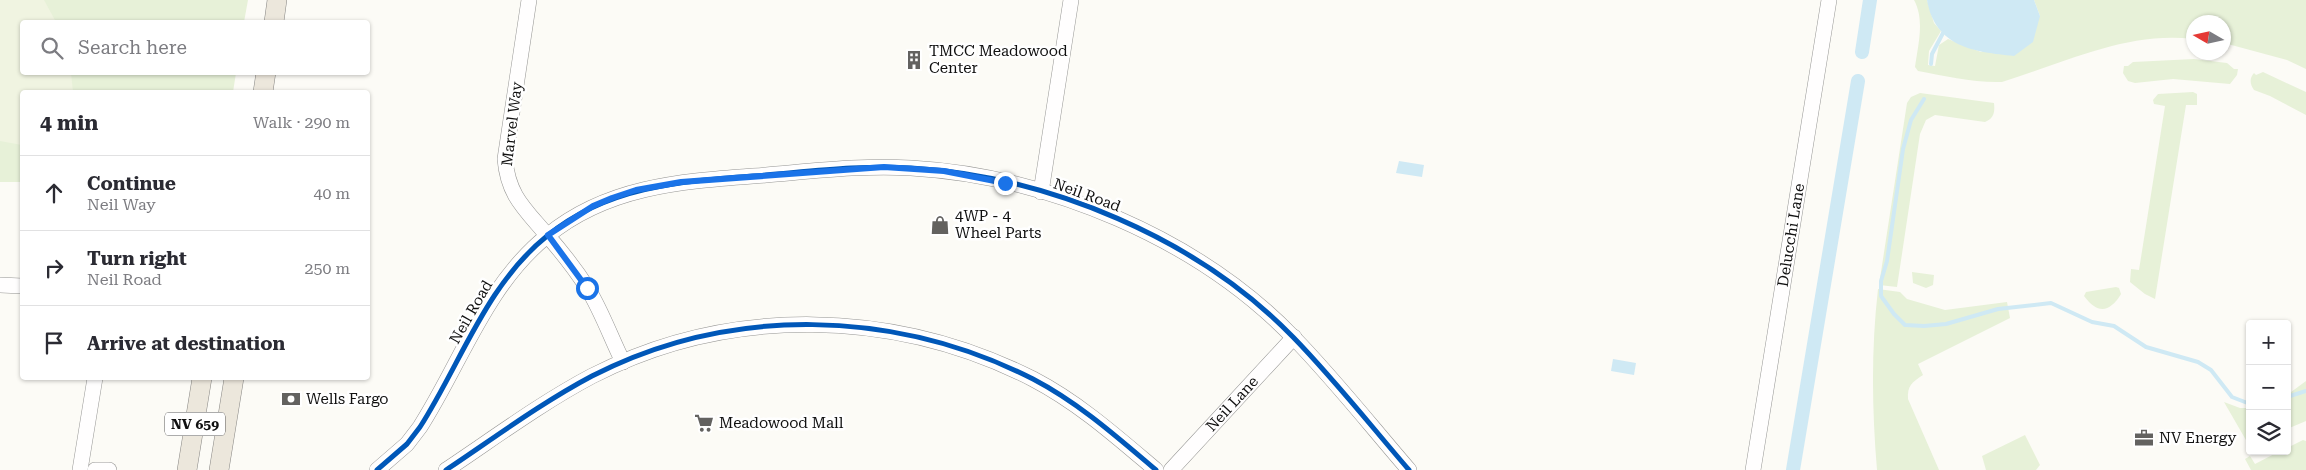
<!DOCTYPE html>
<meta charset="utf-8">
<style>
:root{--surface:#fff;--page:#f2f2f3;--text:#2b2b33;--muted:#7c7c81;--line:#e1e1e2}
body{margin:0;font-family:"Roboto Serif",serif;background:var(--page);color:var(--text)}
.controls{position:absolute;right:15px;bottom:15px;display:grid;overflow:hidden;border-radius:5px;box-shadow:0 1px 4px #0004}
.controls button{width:45px;height:45px;display:grid;place-items:center;padding:0;border:0;border-bottom:1px solid var(--line);background:var(--surface);color:var(--text);font:25px sans-serif}
.compass{position:absolute;left:2186px;top:15px;width:45px;height:45px;border-radius:50%;background:var(--surface);box-shadow:0 1px 4px #0004;rotate:279deg}
.stop{position:absolute;width:15px;height:15px;margin:-11px;border:4px solid #1a73e8;border-radius:50%;background:#fff}
.stop.end{background:#1a73e8;border-color:#fff;box-shadow:0 1px 5px #0008}
.list{margin:0;padding:0;list-style:none}
h2{display:flex;justify-content:space-between;align-items:center;height:65px;margin:0;padding:0 20px;font-size:21px}
h2 small{font-size:16px;font-weight:400;color:var(--muted)}
.list li{display:grid;grid-template-columns:32px 1fr auto;gap:15px;align-items:center;box-sizing:border-box;height:75px;padding:0 20px;border-top:1px solid var(--line)}
.list b{display:block;font-size:19px;white-space:nowrap}
.list p{margin:0;font-size:16px;white-space:nowrap;color:var(--muted)}
.list em{font-size:16px;font-style:normal;color:var(--muted)}
.icon{flex:none;width:28px;height:28px;fill:none;stroke:currentColor;stroke-width:2;stroke-linecap:round;stroke-linejoin:round}
.map{position:relative;flex:none;width:2306px;height:470px;overflow:hidden}
.search{position:absolute;background:var(--surface);box-shadow:0 1px 4px #0004;left:20px;top:20px;width:350px;height:55px;display:flex;align-items:center;gap:12px;box-sizing:border-box;padding:0 18px;border-radius:5px;color:var(--muted);font-size:19px}
.panel{position:absolute;background:var(--surface);box-shadow:0 1px 4px #0004;left:20px;top:90px;width:350px;height:290px;border-radius:5px}
.map>svg:first-child{display:block}
</style>
<div class="map">
<svg width="2306" height="470" viewBox="0 0 2306 470">
<rect width="100%" height="100%" fill="#fcfbf6"/>
<g fill="#e7f1d8">
<path d="M0,0H248L244,22H22V72L236,73L233,92H22V182H0Z"/>
<path d="M1914,0H1927L1934,23L1941,31L1929,51L1928,65L1935,66L1939,45L1948,39L1981,52L2040,16L2034,0H2306V69L2287,60L2224,43V22H2194L2193,39C2128,31 2063,63 2002,82C1974,83 1945,76 1918,71L1915,67C1918,45 1925,20 1914,0Z"/>
<path d="M2194,59L2227,63L2234,69H2238L2237,75L2230,84L2173,79L2135,83L2128,81L2123,73L2124,66H2128L2133,62Z"/>
<path d="M2263,72L2306,92V115L2270,96L2254,90C2250,84 2249,79 2254,73L2256,75Z"/>
<path d="M2193,92L2197,94V105H2186L2155,299L2145,294L2130,282L2131,269L2139,270L2165,106L2154,104L2153,100L2158,94Z"/>
<path d="M1920,93L1994,103C1995,112 1994,118 1985,122L1935,115L1926,120L1920,134L1897,287L1879,285L1907,103L1911,97Z"/>
<path d="M1912,272L1934,275L1933,285L1926,288L1913,283Z"/>
<path d="M2116,287L2119,288L2121,294C2110,312 2098,315 2084,296L2086,292Z"/>
<path d="M1878,289L1900,292L1907,299L1945,310L2007,302L2010,318L1918,364L1923,375C1912,382 1907,386 1908,399L1939,470H1877C1872,409 1871,350 1878,289Z"/>
<path d="M2306,381V421L2287,429V395Z"/>
<path d="M2224,402L2240,408H2250V447Z"/>
<path d="M2025,435L2040,465L2036,470H1986L1982,456Z"/>
<path d="M2303,440L2306,441V470H2251L2245,459L2250,456L2255,464L2280,451H2287V448Z"/>
</g>
<path fill="#f0f4e1" d="M0,0H44L56,22H22V72L71,73L73,92H22V145L0,141Z"/>
<g fill="#cfe9f4">
<path d="M1927,0H2034L2040,16L2033,42L2014,56C1974,52 1935,47 1927,0Z"/>
<path d="M1399,161L1424,165L1422,177L1396,173Z"/>
<path d="M1613,359L1636,363L1634,375L1611,371Z"/>
</g>
<g fill="none" stroke-linecap="round" stroke-linejoin="round">
<g stroke="#cfe9f4" stroke-width="4">
<path d="M1931,64L1932,54L1943,33"/>
<path d="M1924,99L1911,120L1903,149L1887,261L1881,281V296L1894,314L1905,325L1924,326L1946,324L1998,309L2051,303L2092,322L2114,326L2146,347L2198,362L2211,370L2232,397L2250,404"/>
<path d="M2287,397L2306,391"/>
</g>
<g stroke="#cfe9f4" stroke-width="14">
<path d="M1862,52L1870,0"/>
<path d="M1793,470L1858,81"/>
</g>
<g stroke="#969694" stroke-width="16">
<g id="minor">
<path d="M529,0L505,159C508,195 524,208 546,234C561,251 576,270 588,289C602,312 611,338 623,362"/>
<path d="M1041,192L1071,0"/>
<path d="M0,285L22,286"/>
<path d="M80,470L95,378"/>
<path d="M95,470H109"/>
<path d="M377,470L407,444L420,427C461,363 486,285 547,236C610,184 688,181 766,175C814,171 863,165 911,168C1048,176 1197,238 1293,337C1334,379 1371,426 1409,470"/>
<path d="M446,470C494,438 541,403 592,376C730,305 895,309 1033,379C1079,403 1117,437 1156,470"/>
<path id="s1" d="M1171,470L1294,337"/>
<path id="s2" d="M1753,470L1829,0"/>
</g>
</g>
<g stroke="#848381" stroke-width="20">
<g id="major">
<path d="M274,22L277,0"/>
<path d="M263,92L266,72"/>
<path d="M187,470L202,378"/>
<path d="M219,470L234,378"/>
</g>
</g>
<use href="#minor" stroke="#fffefe" stroke-width="15"/>
<use href="#major" stroke="#ece7dc" stroke-width="19"/>
<g stroke="#fff" stroke-width="8">
<g id="cycleway">
<path d="M377,470L407,444L420,427C461,363 486,285 547,236C610,184 688,181 766,175C814,171 863,165 911,168C1048,176 1197,238 1293,337C1334,379 1371,426 1409,470"/>
<path d="M446,470C494,438 541,403 592,376C730,305 895,309 1033,379C1079,403 1117,437 1156,470"/>
</g>
</g>
<use href="#cycleway" stroke="#0057b8" stroke-width="5"/>
</g>
<g fill="none" stroke-linecap="round" stroke-linejoin="round">
<path stroke="#1a73e8" stroke-width="6" d="M587,288L548,235L593,206L612,198L636,190L681,182L884,167L944,171L1005,183"/>
</g>
<defs>
<g id="building-bare" transform="scale(1.5)"><path d="M-4-6H4V6H1V3H-1V6H-4ZM-2.5-4.3h1.7v1.8h-1.7ZM.8-4.3h1.7v1.8H.8ZM-2.5-1h1.7V.8h-1.7ZM.8-1h1.7V.8H.8Z" fill="#636260" stroke="#fff" stroke-width="2.5" paint-order="stroke"/></g>
<g id="shop-bare" transform="scale(1.5)"><path d="M-5-2.5h2.3a2.7 3.5 0 0 1 5.4 0H5L5.5 6h-11ZM-1.5-2.5h3a1.5 2.3 0 0 0-3 0Z" fill="#636260" stroke="#fff" stroke-width="2.5" paint-order="stroke"/></g>
<g id="bank-bare" transform="scale(1.5)"><path d="M-6-4H6V4H-6ZM0-2.3a2.3 2.3 0 1 0 0 4.6a2.3 2.3 0 1 0 0-4.6Z" fill="#636260" stroke="#fff" stroke-width="2.5" paint-order="stroke"/></g>
<g id="supermarket-bare" transform="scale(1.5)"><path d="M-6-5.5h2.5l.6 2H6L4.5 2H-2.5L-4.4-4H-6ZM-1.5 3.2a1.3 1.3 0 1 0 .1 0ZM3 3.2a1.3 1.3 0 1 0 .1 0Z" fill="#636260" stroke="#fff" stroke-width="2.5" paint-order="stroke"/></g>
<g id="office-bare" transform="scale(1.5)"><path d="M-6-3h4V-5.5h4V-3h4V5H-6ZM-1-4.5V-3h2v-1.5ZM-6 0V1H6V0Z" fill="#636260" stroke="#fff" stroke-width="2.5" paint-order="stroke"/></g>
</defs>
<g fill-rule="evenodd">
<use href="#building-bare" x="914" y="60"/>
<use href="#shop-bare" x="940" y="225"/>
<use href="#bank-bare" x="291" y="399"/>
<use href="#supermarket-bare" x="704" y="423"/>
<use href="#office-bare" x="2144" y="438"/>
</g>
<g text-anchor="middle" dominant-baseline="central" stroke-width="5" stroke-linejoin="round" paint-order="stroke">
<rect fill="#fff" stroke="#585858" stroke-width="1" x="165" y="412.5" width="60" height="23" rx="4"/>
<g font-size="14" font-weight="bold" fill="#101010">
<text x="195" y="424">NV 659</text>
</g>
<g font-size="15" fill="#101010" stroke="#fff" text-anchor="start">
<text x="929" y="51">TMCC Meadowood<tspan x="929" dy="17">Center</tspan></text>
<text x="955" y="216">4WP - 4<tspan x="955" dy="17">Wheel Parts</tspan></text>
<text x="306" y="399">Wells Fargo</text>
<text x="719" y="423">Meadowood Mall</text>
<text x="2159" y="438">NV Energy</text>
</g>
<g font-size="15" fill="#101010" stroke="#fff">
<text transform="translate(512 124) rotate(-83)">Marvel Way</text>
<text transform="translate(1087 195) rotate(20)">Neil Road</text>
<text stroke="none"><textPath href="#s2" startOffset="238">Delucchi Lane</textPath></text>
<text transform="translate(471 312) rotate(-60)">Neil Road</text>
<text stroke="none"><textPath href="#s1" startOffset="90">Neil Lane</textPath></text>
</g>
</g>
</svg>
<div class="controls">
<button>+</button>
<button>−</button>
<button><svg class="icon" aria-label="layers" viewBox="0 0 24 24"><path d="M12 4l9 5-9 5-9-5zM3 14l9 5 9-5"/></svg></button>
</div>
<svg class="compass" viewBox="-18 -18 36 36"><path d="M0-13l5 13h-10z" fill="#e53935"/><path d="M0 13l5-13h-10z" fill="#7c7c81"/></svg>
<div class="stop" style="left:587px;top:288px"></div>
<div class="stop end" style="left:1005px;top:183px"></div>
<div class="search"><svg class="icon" aria-label="search" viewBox="0 0 24 24"><circle cx="10" cy="10" r="6"/><path d="M15 15l6 6"/></svg>Search here</div>
<section class="panel">
<h2>4 min<small>Walk · 290 m</small></h2>
<ul class="list">
<li><svg class="icon" aria-label="ahead" viewBox="0 0 24 24"><path d="M12 20V5M6 11l6-6 6 6"/></svg><div><b>Continue</b><p>Neil Way</p></div><em>40 m</em></li>
<li><svg class="icon" aria-label="right" viewBox="0 0 24 24"><path d="M7 20v-9h11M14 6l5 5-5 5"/></svg><div><b>Turn right</b><p>Neil Road</p></div><em>250 m</em></li>
<li><svg class="icon" aria-label="arrive" viewBox="0 0 24 24"><path d="M6 21V4h12l-3 4 3 4H6"/></svg><div><b>Arrive at destination</b></div></li>
</ul>
</section>
</div>
